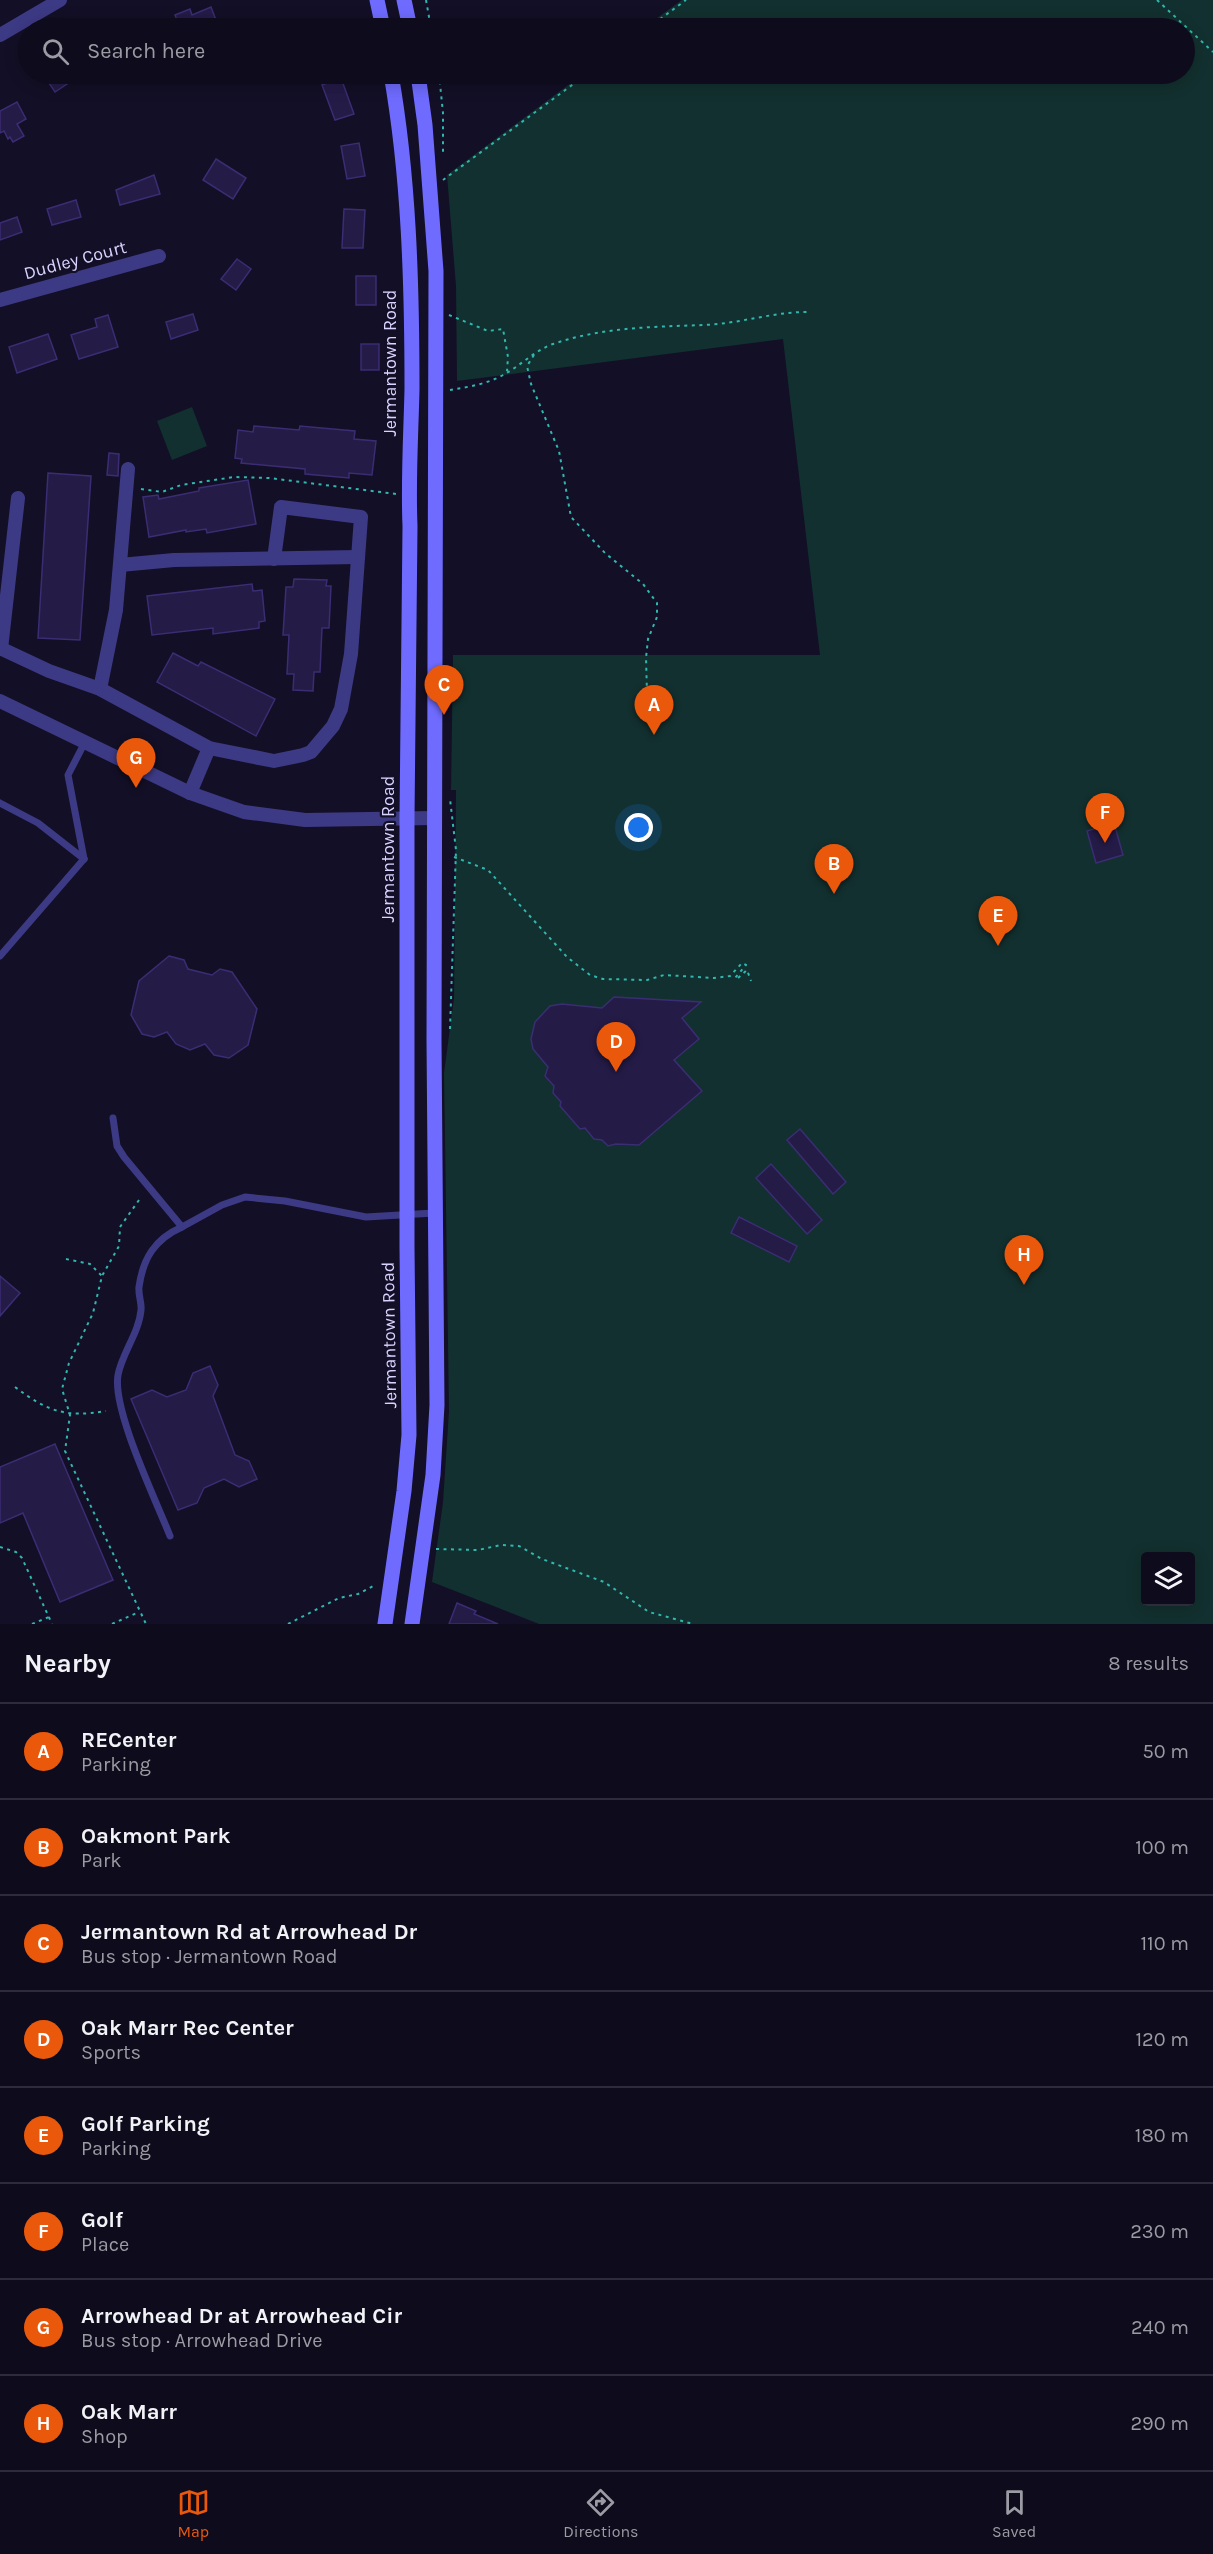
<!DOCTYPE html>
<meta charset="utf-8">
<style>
:root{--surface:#0e0b1c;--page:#1c1929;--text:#f1f3f6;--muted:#9b9ba3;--line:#2e2b3b;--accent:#ea580c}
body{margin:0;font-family:Karla,sans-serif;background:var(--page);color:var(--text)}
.controls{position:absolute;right:18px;bottom:18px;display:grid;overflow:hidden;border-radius:6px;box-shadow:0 3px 15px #0003}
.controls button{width:54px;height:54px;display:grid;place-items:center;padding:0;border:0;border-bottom:2px solid var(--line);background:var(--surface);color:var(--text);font:30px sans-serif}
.you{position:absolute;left:639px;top:828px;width:21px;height:21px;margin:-15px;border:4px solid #fff;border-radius:50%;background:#1a73e8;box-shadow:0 0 0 9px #1a73e833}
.badge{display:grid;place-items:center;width:39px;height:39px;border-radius:50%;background:var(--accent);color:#fff;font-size:20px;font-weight:700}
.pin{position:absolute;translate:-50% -50px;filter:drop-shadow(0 2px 3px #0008)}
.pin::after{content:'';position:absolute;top:32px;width:21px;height:18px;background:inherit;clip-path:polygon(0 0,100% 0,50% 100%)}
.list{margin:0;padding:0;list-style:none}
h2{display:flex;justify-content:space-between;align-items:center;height:78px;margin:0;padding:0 24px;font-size:26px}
h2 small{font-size:20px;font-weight:400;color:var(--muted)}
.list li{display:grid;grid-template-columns:39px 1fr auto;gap:18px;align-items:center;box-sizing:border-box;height:96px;padding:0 24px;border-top:2px solid var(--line)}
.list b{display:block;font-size:22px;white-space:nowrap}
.list p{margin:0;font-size:20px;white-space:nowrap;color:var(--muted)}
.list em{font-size:20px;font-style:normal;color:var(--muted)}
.icon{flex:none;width:33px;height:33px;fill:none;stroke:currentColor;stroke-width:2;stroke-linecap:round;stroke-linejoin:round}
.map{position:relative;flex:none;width:1213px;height:1624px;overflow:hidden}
.search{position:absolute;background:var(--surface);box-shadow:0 3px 15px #0003;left:18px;right:18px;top:18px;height:66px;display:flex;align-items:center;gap:15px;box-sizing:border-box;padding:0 21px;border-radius:33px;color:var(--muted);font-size:22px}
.sheet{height:846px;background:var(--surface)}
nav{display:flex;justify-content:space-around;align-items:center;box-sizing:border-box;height:84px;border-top:2px solid var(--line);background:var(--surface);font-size:16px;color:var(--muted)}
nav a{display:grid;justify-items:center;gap:3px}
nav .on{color:var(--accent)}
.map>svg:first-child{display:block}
</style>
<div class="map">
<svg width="1213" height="1624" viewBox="0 0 1213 1624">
<rect width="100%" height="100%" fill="#130f26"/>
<g fill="#12302f" fill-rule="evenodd">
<path d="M682,0H1213V1624H539L432,1582L443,1502L449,1411L444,1073L454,998L456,790H451L453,655H820L783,339L457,381L456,286L447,175L583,74H1184V28H643ZM1146,1556H1190V1602H1146Z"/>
<path d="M192,407L207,446L172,460L157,421Z"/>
</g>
<g fill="#241b47" stroke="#3b2d73" stroke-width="1.5">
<path d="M211,7L219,28H180L175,15L190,9L192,15Z"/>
<path d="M43,74H82L55,92Z"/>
<path d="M341,78L354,114L335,120L322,85Z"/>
<path d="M17,102L26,119L17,124L24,136L13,142L10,137L8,139L4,131L0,133V111Z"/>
<path d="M359,143L365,176L347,179L341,146Z"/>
<path d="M216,159L246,178L233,199L203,180Z"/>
<path d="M154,175L160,194L120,205L116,190Z"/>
<path d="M76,200L81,217L52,225L47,209Z"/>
<path d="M344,209L365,210L363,248H342Z"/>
<path d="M17,217L22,232L0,240V223Z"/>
<path d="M237,259L251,269L236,290L221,279Z"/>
<rect x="356" y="276" width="20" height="29"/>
<path d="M193,314L198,330L171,339L166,322Z"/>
<path d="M108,315L118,347L79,359L71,335L97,327L95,319Z"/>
<path d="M48,334L57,359L17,373L9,347Z"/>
<rect x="361" y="344" width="18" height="26"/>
<path d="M254,426L299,430L300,426L355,431L354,439L376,441L372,475L349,473V478L305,474V469L241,463L242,459L235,458L238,430L253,432Z"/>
<path d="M109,453L119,454L118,476L107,475Z"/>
<path d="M48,473L91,476L80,640L38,638Z"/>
<path d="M248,480L256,524L207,533L206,529L186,532V530L149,537L143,497L158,495L159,499L199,491V488Z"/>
<path d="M294,579L327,580L326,586H331L329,628H322L320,672H314L313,691L293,690L294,674H287L289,635H283L286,587H293Z"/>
<path d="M252,584L253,591L262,590L265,621L259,622V628L213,634V628L152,635L147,596Z"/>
<path d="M173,653L198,666L201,662L275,699L256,736L157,682Z"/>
<path d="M1106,816L1109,825L1114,823L1123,855L1096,863L1087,831L1094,829L1092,820Z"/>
<path d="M169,956L184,960L188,969L212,975L220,969L232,972L257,1009L248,1045L229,1058L214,1055L205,1044L190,1050L176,1044L167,1032L154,1037L142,1034L131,1015L139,981Z"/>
<path d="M614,997L701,1002L682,1018L699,1039L674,1060L702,1091L639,1145L616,1144L608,1146L602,1140L594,1139L585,1128L580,1129L560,1106L561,1102L553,1093L554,1086L545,1076L548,1067L533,1049L531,1039L535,1022L550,1006L562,1004L602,1008Z"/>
<path d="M800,1129L846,1182L833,1194L787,1140Z"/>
<path d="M771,1164L822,1220L807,1234L756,1178Z"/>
<path d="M739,1217L797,1246L789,1262L731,1233Z"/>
<path d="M0,1276L20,1293L0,1316Z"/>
<path d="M210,1366L218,1385L213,1396L235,1455L249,1461L257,1479L239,1487L224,1479L204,1488L197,1503L178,1510L131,1399L152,1390L167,1397L186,1390L193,1373Z"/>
<path d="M55,1444L113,1580L60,1602L23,1513L0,1523V1467Z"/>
<path d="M457,1603L476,1611L474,1614L498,1624H449Z"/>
</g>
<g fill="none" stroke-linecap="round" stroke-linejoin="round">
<g stroke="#2fb8b0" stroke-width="2" stroke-dasharray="3 4.5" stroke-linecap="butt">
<path d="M426,0L431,28"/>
<path d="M1157,0L1213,52"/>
<path d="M648,28L686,0"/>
<path d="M439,74L443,113V154"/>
<path d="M443,180L587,74"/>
<path d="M449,315L488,331L503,329L508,357L507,371"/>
<path d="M534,355L527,366L531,384L559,451L571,517L605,553L643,584L657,603V617L648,639L646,658L647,693"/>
<path d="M450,390C468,387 487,384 503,375C520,366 534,351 553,344C603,327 651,327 703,325C739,324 771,312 807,312"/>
<path d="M141,489L162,492L181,485L234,477L269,478L396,494"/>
<path d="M454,857L488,870L567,957L590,975L603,979L647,980L664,975L714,978L730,976L742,963L746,965L735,978L737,979L747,970L751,981"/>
<path d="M450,1029L456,850L450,799"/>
<path d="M139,1200L120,1227L119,1246L102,1276L93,1313L69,1363L62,1389L70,1415L65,1451L146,1624"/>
<path d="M66,1259L90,1264L102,1276"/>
<path d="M15,1387C47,1411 65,1418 106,1411"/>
<path d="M0,1547L16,1552L22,1558L52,1624"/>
<path d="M436,1549L478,1550L501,1545L519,1546L542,1559L604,1582L649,1612L693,1624"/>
<path d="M32,1624L49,1617"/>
<path d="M112,1624L139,1612"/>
<path d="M288,1624L339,1598L358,1594L375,1585"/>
</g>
<g stroke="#3d3a85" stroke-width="7">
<path d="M0,803L38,823L84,859"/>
<path d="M84,859L68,775L85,742"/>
<path d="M0,956L84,859"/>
<path d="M113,1118L117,1146L124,1157L182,1227L222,1205L245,1197L285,1201L366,1217L434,1213"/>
<path d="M170,1536C156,1500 112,1410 118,1375C122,1353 139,1333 141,1310C142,1303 138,1295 139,1287C143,1258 155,1239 182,1227"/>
</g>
<g stroke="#3d3a85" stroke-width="14">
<path d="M0,35L60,0"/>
<path d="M0,300L159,256"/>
<path d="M120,565L174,560L358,557"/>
<path d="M0,648L49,671L100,689L209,748L274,761L303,755L311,752L333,726L341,709L351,654L361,517L281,507L274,559"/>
<path d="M1,649L18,498"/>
<path d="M100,689L116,610L128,469"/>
<path d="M0,701L190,793L244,812L305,820L434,818"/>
<path d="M190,793L209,748"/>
</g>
<g stroke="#6f6bff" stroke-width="15">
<path d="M377,0L383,28"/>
<path d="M404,0L410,28"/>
<path d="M385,1624L404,1491L409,1435L407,1247V818L410,526C408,480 411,434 412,389C412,284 409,177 391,74"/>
<path d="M412,1624L433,1475L437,1405L434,1040L436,271L425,125L418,74"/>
</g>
</g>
<g text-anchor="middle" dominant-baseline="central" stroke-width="4.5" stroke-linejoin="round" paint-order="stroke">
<g font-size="18" fill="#d9d4ff" stroke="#130f26">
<text transform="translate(75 260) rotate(-15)">Dudley Court</text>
<text transform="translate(390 363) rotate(-90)">Jermantown Road</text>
<text transform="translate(388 849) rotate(-90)">Jermantown Road</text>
<text transform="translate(389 1335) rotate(-91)">Jermantown Road</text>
</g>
</g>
</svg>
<div class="controls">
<button><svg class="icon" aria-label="layers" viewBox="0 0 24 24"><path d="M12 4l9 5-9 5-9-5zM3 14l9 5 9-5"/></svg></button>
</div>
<div class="you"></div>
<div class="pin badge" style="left:654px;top:735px">A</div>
<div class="pin badge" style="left:834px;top:894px">B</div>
<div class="pin badge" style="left:444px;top:715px">C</div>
<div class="pin badge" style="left:616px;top:1072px">D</div>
<div class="pin badge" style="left:998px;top:946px">E</div>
<div class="pin badge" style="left:1105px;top:843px">F</div>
<div class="pin badge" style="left:136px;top:788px">G</div>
<div class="pin badge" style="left:1024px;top:1285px">H</div>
<div class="search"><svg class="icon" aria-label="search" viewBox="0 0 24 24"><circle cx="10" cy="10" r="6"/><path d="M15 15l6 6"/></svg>Search here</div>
</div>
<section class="sheet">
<h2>Nearby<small>8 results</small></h2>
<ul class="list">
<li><span class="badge">A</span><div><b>RECenter</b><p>Parking</p></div><em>50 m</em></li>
<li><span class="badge">B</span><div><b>Oakmont Park</b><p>Park</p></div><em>100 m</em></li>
<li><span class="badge">C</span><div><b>Jermantown Rd at Arrowhead Dr</b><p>Bus stop · Jermantown Road</p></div><em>110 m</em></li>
<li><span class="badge">D</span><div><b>Oak Marr Rec Center</b><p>Sports</p></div><em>120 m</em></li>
<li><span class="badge">E</span><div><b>Golf Parking</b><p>Parking</p></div><em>180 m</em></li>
<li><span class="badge">F</span><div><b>Golf</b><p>Place</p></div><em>230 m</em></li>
<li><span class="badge">G</span><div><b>Arrowhead Dr at Arrowhead Cir</b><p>Bus stop · Arrowhead Drive</p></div><em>240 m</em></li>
<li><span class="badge">H</span><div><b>Oak Marr</b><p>Shop</p></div><em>290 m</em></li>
</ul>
</section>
<nav>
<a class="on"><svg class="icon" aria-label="map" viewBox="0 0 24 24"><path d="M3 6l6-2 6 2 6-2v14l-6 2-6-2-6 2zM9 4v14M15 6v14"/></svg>Map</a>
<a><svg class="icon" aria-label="directions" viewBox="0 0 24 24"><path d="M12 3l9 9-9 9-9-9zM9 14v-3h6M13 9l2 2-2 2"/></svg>Directions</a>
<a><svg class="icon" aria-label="saved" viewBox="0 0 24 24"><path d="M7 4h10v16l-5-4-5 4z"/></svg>Saved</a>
</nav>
